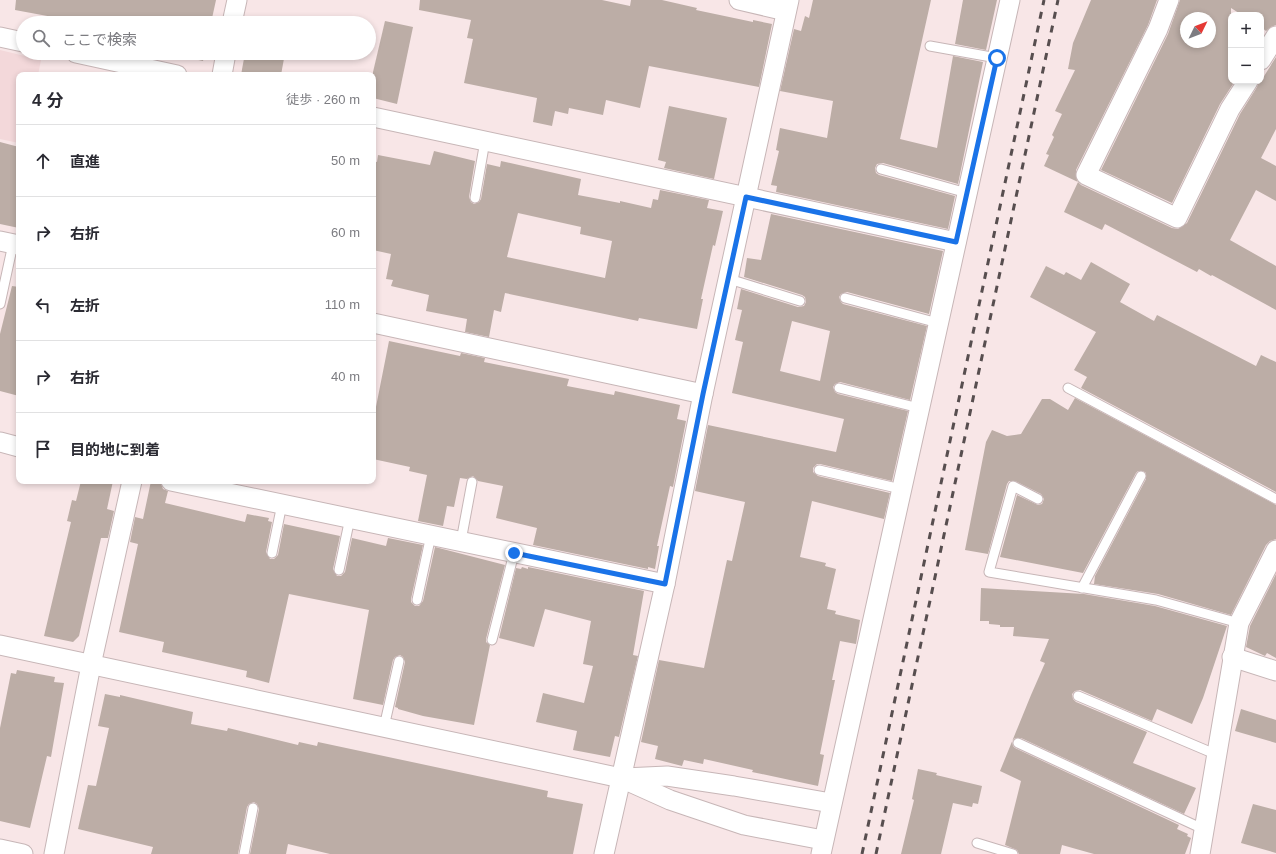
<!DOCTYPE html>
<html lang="ja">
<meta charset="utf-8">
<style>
:root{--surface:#fff;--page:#f7f7f7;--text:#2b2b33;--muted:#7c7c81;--line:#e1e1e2}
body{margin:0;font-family:Arial,"Noto Sans JP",sans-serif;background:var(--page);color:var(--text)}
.controls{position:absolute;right:12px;top:12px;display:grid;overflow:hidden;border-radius:8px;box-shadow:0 2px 6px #0003}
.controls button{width:36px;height:36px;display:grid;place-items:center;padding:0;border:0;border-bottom:1px solid var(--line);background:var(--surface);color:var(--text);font:20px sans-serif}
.compass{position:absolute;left:1180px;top:12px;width:36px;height:36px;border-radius:50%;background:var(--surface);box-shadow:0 2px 6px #0003;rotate:47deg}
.stop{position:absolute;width:12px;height:12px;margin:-9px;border:3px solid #1a73e8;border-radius:50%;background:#fff}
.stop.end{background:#1a73e8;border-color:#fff;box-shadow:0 1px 4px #0008}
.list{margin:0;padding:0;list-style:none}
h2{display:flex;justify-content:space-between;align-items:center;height:52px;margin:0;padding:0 16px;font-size:17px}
h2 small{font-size:13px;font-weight:400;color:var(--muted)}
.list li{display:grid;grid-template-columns:26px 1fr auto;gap:12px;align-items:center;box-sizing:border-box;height:72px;padding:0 16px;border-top:1px solid var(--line)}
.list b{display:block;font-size:15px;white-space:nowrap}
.list em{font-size:13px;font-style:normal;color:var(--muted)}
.icon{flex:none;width:22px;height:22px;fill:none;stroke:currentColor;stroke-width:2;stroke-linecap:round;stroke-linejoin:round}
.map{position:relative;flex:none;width:1276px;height:854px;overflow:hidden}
.search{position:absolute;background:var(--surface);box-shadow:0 2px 6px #0003;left:16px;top:16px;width:360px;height:44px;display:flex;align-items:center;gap:10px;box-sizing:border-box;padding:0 14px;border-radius:22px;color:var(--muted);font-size:15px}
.panel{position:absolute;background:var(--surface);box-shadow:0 2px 6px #0003;left:16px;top:72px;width:360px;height:412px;border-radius:8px}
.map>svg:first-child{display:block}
</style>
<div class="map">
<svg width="1276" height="854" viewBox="0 0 1276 854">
<rect width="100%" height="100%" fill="#f8e6e7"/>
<path fill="#f3d8da" d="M0,50L41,60L38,75H19V143L0,139Z"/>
<g fill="#bcada6" fill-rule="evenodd">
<path d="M16,0H216L211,23H85L15,10Z"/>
<path d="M420,0H602L630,6L631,0H662L697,8L696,10L753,22V20L772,24L759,87L649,66L640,108L606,100L603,115L569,108L568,114L555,111L552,126L533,122L537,98L464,83L473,39L467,38L471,20L419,10Z"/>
<path d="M813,0H931L900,139L937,148L953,56L983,62L958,184L883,163L877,164L875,168L876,173L879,175L955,196L948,229L776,192L777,186L771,185L779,151L776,150L780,128L827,138L833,101L780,91L794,29L801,31L805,16L809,18Z"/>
<path d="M963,0H997L986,50L955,44Z"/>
<path d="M1091,0H1157L1148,25L1076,170L1077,181L1081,185L1172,228L1178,229L1187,223L1240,114L1257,87L1259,81H1261L1276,57V129L1261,158L1276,166V201L1256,190L1230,240L1276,266V310L1212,275L1211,276L1199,269L1197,272L1105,224L1102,230L1064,212L1078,182L1044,166L1049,155L1046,154L1054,137L1052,135L1062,114L1055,111L1075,70L1068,69L1073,43Z"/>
<path d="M1180,0H1276V25L1271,27L1266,31L1261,27V15H1242L1231,8V81H1235L1220,104L1172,203L1101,170L1168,34ZM1186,18H1210V42H1186Z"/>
<path d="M385,21L413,27L397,104L373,98V72Z"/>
<path d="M181,53H205L203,61L180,56Z"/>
<path d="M245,53H285L281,75H241Z"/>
<path d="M669,106L727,118L714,179L664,168L666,162L658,160Z"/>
<path d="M0,142L19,147V228L0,224Z"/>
<path d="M434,151L475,161L469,197L471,202L474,204L479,202L481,199L487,164L500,167L501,161L581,179L578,195L620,203V201L651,208L653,199L658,200L660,190L709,200L707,208L723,211L715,246L713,245L701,299H703L697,329L639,318L638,321L505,293L501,312L494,310L489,337L465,332L467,319L426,311L429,295L391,286L393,280L386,279L391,254L373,250V161L377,162L378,155L430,165ZM518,213L581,227L580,234L612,241L605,278L507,257Z"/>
<path d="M771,214L943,251L929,314L847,292L841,294L839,297L841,302L843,304L927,326L910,400L840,382L835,384L833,387L835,392L838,394L908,411L892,481L820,464H817L813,468V472L818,476L890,493L884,519L812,501L800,557L826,563L825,566L836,569L827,609L836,611L835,614L860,620L856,644L840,641L832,680H835L820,754L824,755L818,786L752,772L753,770L704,759L703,764L684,760L682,766L655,759L658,746L641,742L659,660L704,668L727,560L732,561L745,502L695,491L708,425L836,452L844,419L732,393L743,342L735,340L742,310L737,309L741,289L798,307L804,306L806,302L805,297L802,295L744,277L747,258L761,260ZM792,321L830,331L820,381L780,371Z"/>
<path d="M1091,262L1130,284L1120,302L1154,321L1157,315L1256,366L1261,355L1276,362V492L1081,388L1087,377L1074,370L1096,332L1030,297L1046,266L1064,275L1066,272L1081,280Z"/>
<path d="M12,286L19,287V396L0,391V334Z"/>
<path d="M389,341L460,356L461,353L485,358L484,362L569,379L567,386L614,395L615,391L680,405L677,419L686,421L673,487L670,486L657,546H659L655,569L648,567V569L533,545L537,528L496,518L503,486L478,481L473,476L467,479L460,478L454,507L447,506L443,526L418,521L427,475L409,471L410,467L373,459V422Z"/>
<path d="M1075,398L1276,505V539L1270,541L1266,545L1231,615L1158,594L1094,584L1095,576L1146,479V473L1143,471H1138L1136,473L1083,573L1000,557L1017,495L1038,505L1042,504L1044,499L1041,494L1015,481H1009L1007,484L988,554L965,550L986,442L992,430L1007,436L1021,434L1042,399H1050L1068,410Z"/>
<path d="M81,481H113L107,509L114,511L108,538H101L79,636L73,642L44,636L71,522L67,521L72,500L76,501Z"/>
<path d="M151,481H160L163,489L168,491L165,503L245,522L247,514L269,518L268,521L272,522L266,552L270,559H274L278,555L284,524L340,536L333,569L337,576H341L345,572L352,538L386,546L388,538L423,545L411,599V602L415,606H419L423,601L435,547L505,565L486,639V642L490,645L474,725L423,716L398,709V708L395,707L405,662L403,657L400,655L395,657L393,660L383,705L353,699L369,610L289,594L269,683L246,677L247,671L162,652L164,642L119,632L138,544L130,542L135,517L143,519Z"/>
<path d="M522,567L528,569V567L644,591L633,655L638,656L619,737L615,736L610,757L573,750L577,731L536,722L543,693L584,703L593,666L583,664L591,621L545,609L534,647L499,638L516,568L521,569Z"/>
<path d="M1276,574V658L1267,653L1265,656L1246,647L1250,626Z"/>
<path d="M981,588L1084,594L1155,606L1227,626L1203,698L1192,724L1157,709L1152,721L1080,690L1075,691L1072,694L1073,699L1076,702L1147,732L1133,763L1196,788L1184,814L1021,738H1015L1012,741L1013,746L1015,748L1179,825L1177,829L1188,834L1187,836L1191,838L1185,854H1094L1062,845L1060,854H1019L1017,850L1005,845L1021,781L1000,771L1031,695L1045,663L1040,661L1049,639L1013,636L1014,627H1000V625L989,624V621H980Z"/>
<path d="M17,670L55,677L54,682L64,683L51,757L47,756L30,828L0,821V728L11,673L16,674Z"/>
<path d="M105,694L120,697V695L193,712L191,724L227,731L228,728L298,745L299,742L317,746L318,742L548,791L547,797L583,804L573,854H330L288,844L286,854H250L259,809L257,804L254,802L249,804L247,807L238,854H151L153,847L78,829L88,785L96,786L109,728L98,726Z"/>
<path d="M1241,709L1276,720V743L1235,731Z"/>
<path d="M918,769L937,773L936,775L982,786L978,804L973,803L972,807L953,803L941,854H901L914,800L912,799Z"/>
<path d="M1253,804L1276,810V853L1241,843Z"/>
</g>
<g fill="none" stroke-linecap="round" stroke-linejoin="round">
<g stroke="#c7b6b7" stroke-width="11">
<g id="service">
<path d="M930,46L997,58"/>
<path d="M881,169L967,193"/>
<path d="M475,198L485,141"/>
<path d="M729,279L800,301"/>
<path d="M845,298L938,323"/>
<path d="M0,304L13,244"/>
<path d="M839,388L919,408"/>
<path d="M1068,388L1276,499"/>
<path d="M819,470L901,489"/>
<path d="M1038,499L1013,486L989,572L1156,600L1239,623"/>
<path d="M461,541L472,482"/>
<path d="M272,553L282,504"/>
<path d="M339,570L350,518"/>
<path d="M1082,588L1141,476"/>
<path d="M417,600L431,535"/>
<path d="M492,640L514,553"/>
<path d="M1078,696L1215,754"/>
<path d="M384,727L399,661"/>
<path d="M1018,743L1203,829"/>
<path d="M977,843L1013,854"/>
<path d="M244,854L253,808"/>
</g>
</g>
<g stroke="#c7b6b7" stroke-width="21">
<g id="minor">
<path d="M739,0L786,11"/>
<path d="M1169,0L1158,29L1086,175L1177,218L1230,109L1248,81"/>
<path d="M232,23L237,0"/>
<path d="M0,37L23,42"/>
<path d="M76,53L177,75"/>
<path d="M1261,60L1276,36"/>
<path d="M222,75L226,53"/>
<path d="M373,117L956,242"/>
<path d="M0,241L19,245"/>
<path d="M373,323L703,394"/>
<path d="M0,442L19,447"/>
<path d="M171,481L665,584"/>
<path d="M0,645L621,778L670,800L744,825L823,840"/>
<path d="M1232,657L1276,671"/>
<path d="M624,778L667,776L734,786L831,803"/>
<path d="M0,849L23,854"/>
<path d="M54,854L91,665L132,481"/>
<path d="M604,854L665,584L703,394L789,0"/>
<path d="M821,854L1010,0"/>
<path d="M1200,854L1239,623L1276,550"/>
</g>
</g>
<use href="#service" stroke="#fff" stroke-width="9"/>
<use href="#minor" stroke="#fff" stroke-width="19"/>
<g stroke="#574e4f" stroke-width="3" stroke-dasharray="7 7" stroke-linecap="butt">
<path d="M862,854L1044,0"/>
<path d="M876,854L1058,0"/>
</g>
</g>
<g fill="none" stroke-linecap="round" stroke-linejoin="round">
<path stroke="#1a73e8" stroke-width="5" d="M514,553L665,584L703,394L746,197L956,242L997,58"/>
</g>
</svg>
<div class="controls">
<button>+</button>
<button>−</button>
</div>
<svg class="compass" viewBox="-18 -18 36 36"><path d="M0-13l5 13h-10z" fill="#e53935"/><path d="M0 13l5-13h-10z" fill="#7c7c81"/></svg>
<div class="stop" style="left:997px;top:58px"></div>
<div class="stop end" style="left:514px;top:553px"></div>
<div class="search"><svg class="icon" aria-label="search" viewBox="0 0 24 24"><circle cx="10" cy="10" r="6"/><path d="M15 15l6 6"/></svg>ここで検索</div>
<section class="panel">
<h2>4 分<small>徒歩 · 260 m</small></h2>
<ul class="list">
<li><svg class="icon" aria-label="ahead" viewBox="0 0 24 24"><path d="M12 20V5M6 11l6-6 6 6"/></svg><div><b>直進</b></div><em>50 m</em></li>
<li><svg class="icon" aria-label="right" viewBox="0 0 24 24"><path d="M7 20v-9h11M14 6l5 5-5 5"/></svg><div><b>右折</b></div><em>60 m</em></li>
<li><svg class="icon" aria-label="left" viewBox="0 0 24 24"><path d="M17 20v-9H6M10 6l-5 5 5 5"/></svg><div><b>左折</b></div><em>110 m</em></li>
<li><svg class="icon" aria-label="right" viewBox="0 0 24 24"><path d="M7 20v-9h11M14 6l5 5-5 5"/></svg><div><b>右折</b></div><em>40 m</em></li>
<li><svg class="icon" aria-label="arrive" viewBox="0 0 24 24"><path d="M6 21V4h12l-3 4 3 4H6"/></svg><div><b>目的地に到着</b></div></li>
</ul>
</section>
</div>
